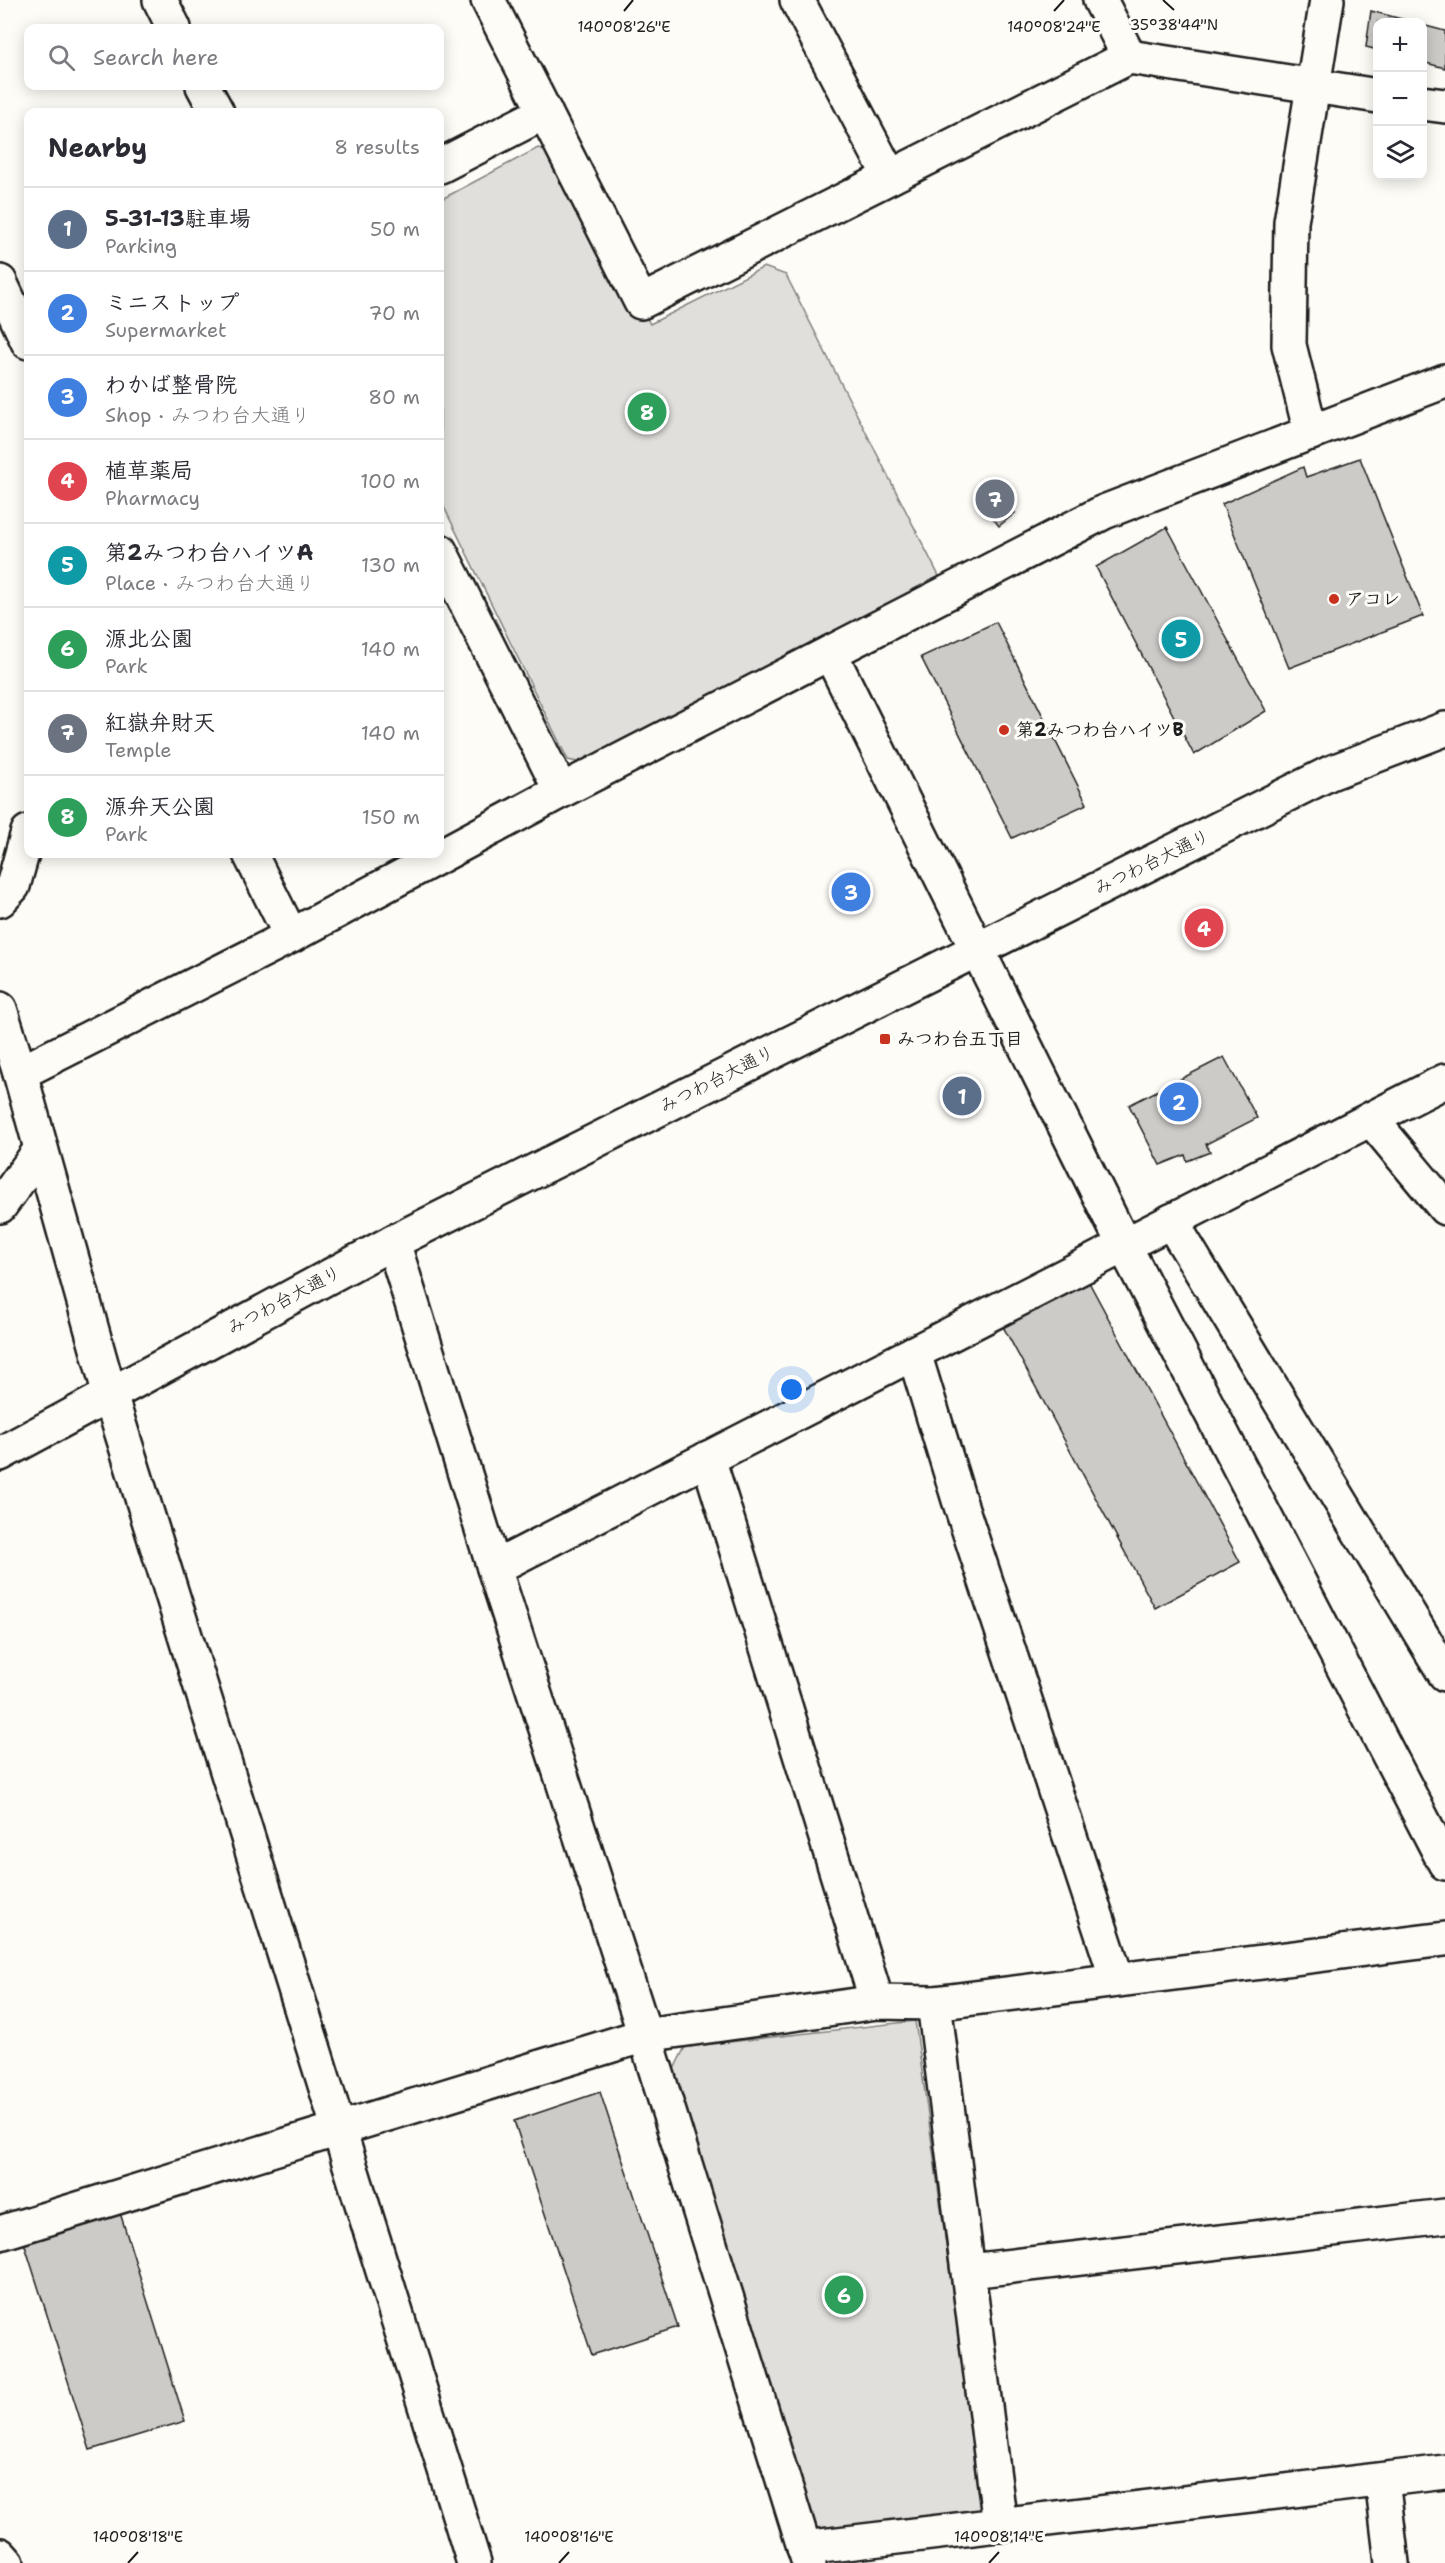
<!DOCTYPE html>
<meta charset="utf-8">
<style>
:root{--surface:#fff;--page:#f2f2f3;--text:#2b2b33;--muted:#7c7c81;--line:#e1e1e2;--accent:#c8321e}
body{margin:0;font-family:"Shantell Sans","Klee One",sans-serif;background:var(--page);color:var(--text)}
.controls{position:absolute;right:18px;top:18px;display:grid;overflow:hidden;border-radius:12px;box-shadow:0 3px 15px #0003}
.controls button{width:54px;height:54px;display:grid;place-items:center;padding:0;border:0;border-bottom:2px solid var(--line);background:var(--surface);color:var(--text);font:30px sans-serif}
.you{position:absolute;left:792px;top:1390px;width:21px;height:21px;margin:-15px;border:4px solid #fff;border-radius:50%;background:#1a73e8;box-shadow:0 0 0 9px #1a73e833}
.badge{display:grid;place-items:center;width:39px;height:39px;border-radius:50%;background:var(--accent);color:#fff;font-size:20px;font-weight:700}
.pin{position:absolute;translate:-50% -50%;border:3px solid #fff;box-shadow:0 2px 6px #0006}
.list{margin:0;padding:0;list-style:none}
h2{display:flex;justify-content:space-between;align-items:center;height:78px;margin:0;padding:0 24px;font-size:26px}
h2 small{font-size:20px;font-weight:400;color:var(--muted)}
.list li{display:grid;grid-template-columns:39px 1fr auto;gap:18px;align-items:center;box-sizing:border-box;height:84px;padding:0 24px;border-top:2px solid var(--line)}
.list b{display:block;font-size:22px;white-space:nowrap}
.list p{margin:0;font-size:20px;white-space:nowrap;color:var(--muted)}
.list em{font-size:20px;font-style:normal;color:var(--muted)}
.icon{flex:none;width:33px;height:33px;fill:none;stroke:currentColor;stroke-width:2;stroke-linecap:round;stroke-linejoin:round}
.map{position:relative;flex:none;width:1445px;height:2563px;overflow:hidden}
.search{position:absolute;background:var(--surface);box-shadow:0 3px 15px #0003;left:24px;top:24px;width:420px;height:66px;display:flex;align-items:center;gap:15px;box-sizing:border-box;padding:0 21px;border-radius:12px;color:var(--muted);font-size:22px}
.panel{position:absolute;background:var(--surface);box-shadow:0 3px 15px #0003;left:24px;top:108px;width:420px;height:750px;border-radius:12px}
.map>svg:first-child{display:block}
</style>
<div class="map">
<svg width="1445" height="2563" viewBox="0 0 1445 2563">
<rect width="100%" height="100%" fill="#fdfcf7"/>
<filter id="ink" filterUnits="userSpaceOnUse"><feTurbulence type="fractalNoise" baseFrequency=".0167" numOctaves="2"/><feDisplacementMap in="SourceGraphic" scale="12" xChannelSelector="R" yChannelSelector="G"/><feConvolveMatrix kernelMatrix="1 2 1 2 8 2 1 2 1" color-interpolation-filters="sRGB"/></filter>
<g filter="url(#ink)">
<g fill="#e0dfdb" stroke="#7e7e7c" stroke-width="1.5">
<path d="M538,148L560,154L650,324L764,267L786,275L943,584L591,765L568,760L440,499V200Z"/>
<path d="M915,2021L983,2512L817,2528L803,2517L670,2077L685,2047Z"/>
</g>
<g fill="#cccbc8" stroke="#1c1c1c" stroke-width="1.5">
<path d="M1371,11L1413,22H1378V50L1366,47Z"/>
<path d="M1422,25L1445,31V68L1422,62Z"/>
<path d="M1360,458L1423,616L1289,668L1222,504L1303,467L1306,477Z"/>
<path d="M993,485L1015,513L999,526L977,497Z"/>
<path d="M1167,527L1266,711L1194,755L1096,567Z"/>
<path d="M996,622L1087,804L1012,838L921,657Z"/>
<path d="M1224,1057L1257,1118L1206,1144L1210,1152L1187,1161L1185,1155L1160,1165L1129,1105Z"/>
<path d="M1084,1273L1240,1562L1155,1608L999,1319Z"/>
<path d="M600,2092L678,2327L592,2355L514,2121Z"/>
<path d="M117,2203L185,2421L90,2450L21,2233Z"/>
</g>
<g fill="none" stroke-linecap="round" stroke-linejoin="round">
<g stroke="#1c1c1c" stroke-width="38">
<g id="minor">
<path d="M160,0L174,28"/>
<path d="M488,0L641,302L1129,57L1378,96"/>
<path d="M797,0L890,177"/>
<path d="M1100,0L1129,57"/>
<path d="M203,86L217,112"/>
<path d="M1422,103L1445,106"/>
<path d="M440,166L545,112"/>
<path d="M0,282L28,342"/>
<path d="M1311,433L1289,345L1291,222L1327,0"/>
<path d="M440,551L561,791"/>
<path d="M830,653L1124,1245L1445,1863"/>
<path d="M250,854L291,936"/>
<path d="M0,900L13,886L28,832"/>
<path d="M0,1009L20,1073L110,1395L474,2563"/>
<path d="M20,1073L291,936L561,791L1104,512L1445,381"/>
<path d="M1371,1119L1445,1208"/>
<path d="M0,1206L41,1149"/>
<path d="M1171,1221L1445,1674"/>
<path d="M393,1242L494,1568L645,2035L809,2563"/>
<path d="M914,1353L959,1500L1117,1979"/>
<path d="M0,1454L393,1242L1330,773L1445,729"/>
<path d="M708,1458L877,2002"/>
<path d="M494,1568L1445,1081"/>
<path d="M934,2003L1000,2525"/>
<path d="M0,2233L645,2035L877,2002L934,2003L1445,1939"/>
<path d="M969,2271L1445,2216"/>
<path d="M1382,2480L1392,2563"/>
<path d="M804,2548L1445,2472"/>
<path d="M0,2555L7,2563"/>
</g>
</g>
<use href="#minor" stroke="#fdfcf7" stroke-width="33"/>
</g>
</g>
<path fill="none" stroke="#1c1c1c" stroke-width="2" d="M1163,0L1174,10M624,11L633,0M1054,11L1064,0M128,2563L138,2552M559,2563L569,2552M989,2563L999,2552"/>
<g fill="#c8321e" stroke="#fdfcf7" stroke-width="2">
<circle cx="1334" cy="599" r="6"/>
<circle cx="1004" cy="730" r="6"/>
<rect x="879" y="1033" width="12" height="12" rx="3"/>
</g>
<g text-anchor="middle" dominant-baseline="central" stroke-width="6" stroke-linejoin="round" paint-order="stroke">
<g font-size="18" font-weight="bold" fill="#1c1c1c" stroke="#fdfcf7" text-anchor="start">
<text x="1346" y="599">アコレ</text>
<text x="1016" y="730">第2みつわ台ハイツB</text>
<text x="897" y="1039">みつわ台五丁目</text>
</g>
<g font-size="18" fill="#1c1c1c" stroke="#fdfcf7">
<text transform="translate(1152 862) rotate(-26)">みつわ台大通り</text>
<text transform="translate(717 1079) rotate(-27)">みつわ台大通り</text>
<text transform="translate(284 1300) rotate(-28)">みつわ台大通り</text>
</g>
</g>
<g font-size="15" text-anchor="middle" fill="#1c1c1c" stroke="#fdfcf7" stroke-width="6" stroke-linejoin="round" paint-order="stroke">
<text x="1174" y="30">35°38'44"N</text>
<text x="624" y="32">140°08'26"E</text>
<text x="1054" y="32">140°08'24"E</text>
<text x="138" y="2542">140°08'18"E</text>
<text x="569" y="2542">140°08'16"E</text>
<text x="999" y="2542">140°08'14"E</text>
</g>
</svg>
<div class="controls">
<button>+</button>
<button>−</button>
<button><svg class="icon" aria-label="layers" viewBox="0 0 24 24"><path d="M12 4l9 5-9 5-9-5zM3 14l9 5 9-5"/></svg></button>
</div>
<div class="you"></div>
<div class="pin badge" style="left:962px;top:1096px;background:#5c6f8a">1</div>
<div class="pin badge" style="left:1179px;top:1102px;background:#3f7fe0">2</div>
<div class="pin badge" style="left:851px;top:892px;background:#3f7fe0">3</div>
<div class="pin badge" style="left:1204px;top:928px;background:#e0444e">4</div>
<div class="pin badge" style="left:1181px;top:639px;background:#0f9aa8">5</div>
<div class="pin badge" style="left:844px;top:2295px;background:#2e9e5b">6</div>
<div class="pin badge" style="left:995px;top:499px;background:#6b7280">7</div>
<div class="pin badge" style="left:647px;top:412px;background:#2e9e5b">8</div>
<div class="search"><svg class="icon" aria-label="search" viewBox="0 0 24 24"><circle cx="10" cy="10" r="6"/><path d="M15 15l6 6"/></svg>Search here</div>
<section class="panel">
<h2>Nearby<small>8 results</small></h2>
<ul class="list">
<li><span class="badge" style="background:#5c6f8a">1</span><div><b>5-31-13駐車場</b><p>Parking</p></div><em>50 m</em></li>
<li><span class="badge" style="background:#3f7fe0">2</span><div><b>ミニストップ</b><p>Supermarket</p></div><em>70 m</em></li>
<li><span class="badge" style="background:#3f7fe0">3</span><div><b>わかば整骨院</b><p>Shop · みつわ台大通り</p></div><em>80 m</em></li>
<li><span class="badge" style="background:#e0444e">4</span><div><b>植草薬局</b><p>Pharmacy</p></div><em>100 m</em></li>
<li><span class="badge" style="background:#0f9aa8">5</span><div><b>第2みつわ台ハイツA</b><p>Place · みつわ台大通り</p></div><em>130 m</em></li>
<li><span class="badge" style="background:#2e9e5b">6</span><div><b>源北公園</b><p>Park</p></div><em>140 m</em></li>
<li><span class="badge" style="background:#6b7280">7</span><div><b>紅嶽弁財天</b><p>Temple</p></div><em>140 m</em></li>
<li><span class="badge" style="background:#2e9e5b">8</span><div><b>源弁天公園</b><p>Park</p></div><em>150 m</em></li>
</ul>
</section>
</div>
